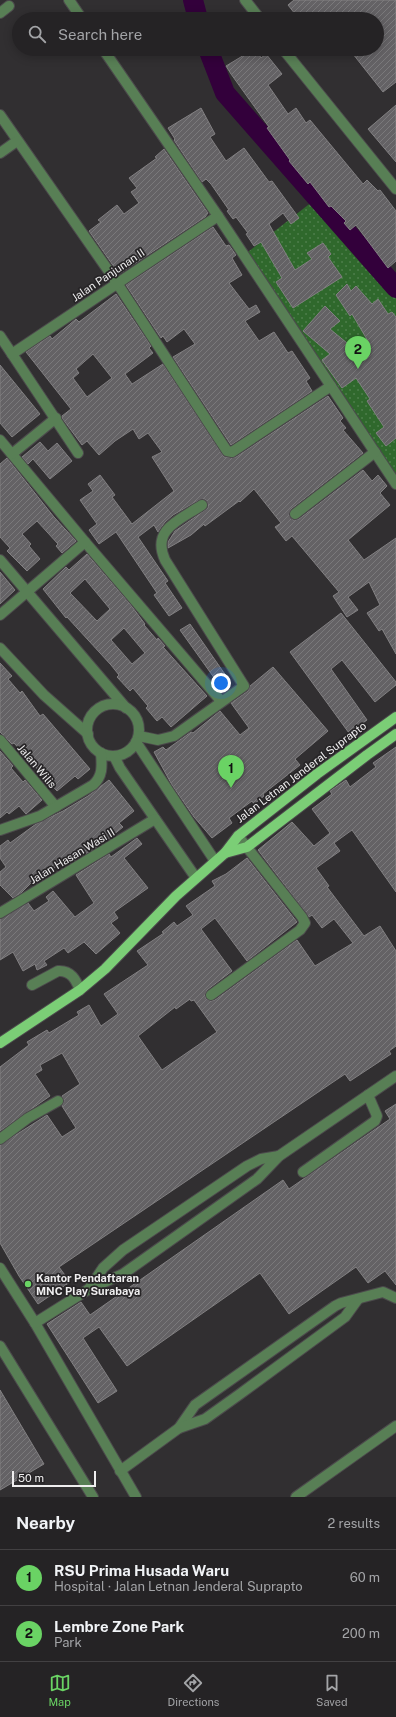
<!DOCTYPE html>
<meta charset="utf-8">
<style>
:root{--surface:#252325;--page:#312f32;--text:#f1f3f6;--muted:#a3a4a7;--line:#424042;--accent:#6ad364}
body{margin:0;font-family:"Public Sans",sans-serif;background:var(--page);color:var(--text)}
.scale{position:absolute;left:12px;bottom:10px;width:84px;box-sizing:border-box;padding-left:4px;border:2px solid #efeeef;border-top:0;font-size:11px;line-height:14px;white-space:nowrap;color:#efeeef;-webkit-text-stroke:3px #272527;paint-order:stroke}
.you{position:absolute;left:221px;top:683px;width:14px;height:14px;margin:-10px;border:3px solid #fff;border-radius:50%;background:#1a73e8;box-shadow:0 0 0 6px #1a73e833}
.badge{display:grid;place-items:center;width:26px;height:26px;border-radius:50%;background:var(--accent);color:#111;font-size:13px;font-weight:700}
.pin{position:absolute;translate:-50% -33px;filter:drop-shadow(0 1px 2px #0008)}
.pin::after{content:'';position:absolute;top:21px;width:14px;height:12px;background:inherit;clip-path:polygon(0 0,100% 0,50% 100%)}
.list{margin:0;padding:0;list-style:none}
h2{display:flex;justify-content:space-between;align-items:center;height:52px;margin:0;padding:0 16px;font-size:17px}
h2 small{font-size:13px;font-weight:400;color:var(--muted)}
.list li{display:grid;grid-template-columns:26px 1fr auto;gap:12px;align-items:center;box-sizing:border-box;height:56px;padding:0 16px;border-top:1px solid var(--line)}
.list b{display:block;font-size:15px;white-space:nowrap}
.list p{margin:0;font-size:13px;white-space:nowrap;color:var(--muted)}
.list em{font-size:13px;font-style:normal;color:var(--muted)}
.icon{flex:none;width:22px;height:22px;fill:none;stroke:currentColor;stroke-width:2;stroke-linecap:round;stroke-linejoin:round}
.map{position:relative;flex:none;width:396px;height:1497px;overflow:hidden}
.search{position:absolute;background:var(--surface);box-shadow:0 2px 10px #0003;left:12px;right:12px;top:12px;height:44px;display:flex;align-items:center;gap:10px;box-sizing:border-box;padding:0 14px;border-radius:22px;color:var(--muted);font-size:15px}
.sheet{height:164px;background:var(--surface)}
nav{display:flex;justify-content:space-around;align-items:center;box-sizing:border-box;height:56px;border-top:1px solid var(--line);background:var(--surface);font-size:11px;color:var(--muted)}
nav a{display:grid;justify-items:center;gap:2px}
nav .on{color:var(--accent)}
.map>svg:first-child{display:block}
</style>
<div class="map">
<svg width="396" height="1497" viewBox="0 0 396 1497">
<defs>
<pattern id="park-dots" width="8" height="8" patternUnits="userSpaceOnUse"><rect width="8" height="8" fill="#2f682c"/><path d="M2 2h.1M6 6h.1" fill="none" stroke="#4d7e4b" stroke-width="1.8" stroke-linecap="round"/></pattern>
<pattern id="building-hatch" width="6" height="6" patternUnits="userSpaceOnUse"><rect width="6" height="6" fill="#646265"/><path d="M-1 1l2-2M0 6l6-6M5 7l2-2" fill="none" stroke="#7a797b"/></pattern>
</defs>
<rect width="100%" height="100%" fill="#312f31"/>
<path fill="url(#park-dots)" d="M317,198L396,287V483L244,255Z"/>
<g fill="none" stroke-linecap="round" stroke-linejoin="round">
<g stroke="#33003b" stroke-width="20">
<path d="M193,0L198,19"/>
<path d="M208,49L225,93L396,288"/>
</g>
</g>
<g fill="url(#building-hatch)" stroke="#828082" fill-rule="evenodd">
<path d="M294,0H396V82L383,92L349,49H377V19H299L288,5Z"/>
<path d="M254,49H256L261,58L266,54L282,74L268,85L288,114L296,108L306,123L310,120L363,184L367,180L378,191L380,190L396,211V261L388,268L356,225L350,230L344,223L346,221L331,206L329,207L310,182L308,184L289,161L290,160L267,128L269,127L231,74L226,66Z"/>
<path d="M396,105V162L368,129Z"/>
<path d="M201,108L215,134L210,137L226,161L244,148L269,182L272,181L299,218L291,224L283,213L269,224L295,270L312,259L307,253L323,243L331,254L328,257L342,277L293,308L276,282L282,278L261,242L254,246L246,234L248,233L236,217L233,219L227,211L229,210L211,184L206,179L202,182L174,140L175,139L168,128Z"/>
<path d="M164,149L208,213L205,217L119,274L89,231L101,222L98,220L117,205L124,214L139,203L131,192L137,188L129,178L157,158L155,157Z"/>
<path d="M213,227L226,246L229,245L236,255L232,258L242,275L229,283L249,309L256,305L260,312L245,321L259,341L274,332L288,353L292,351L310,378L306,381L312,391L231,445L173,357L195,344L184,329L167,342L163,336L161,338L126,285Z"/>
<path d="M347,284L351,291L356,286L372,304L378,299L388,314L392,312L396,317V438L386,446L376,433L384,427L367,401L370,399L356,378L342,388L322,360L330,354L303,331L325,306L340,321L330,329L347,343L356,337L364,344L368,341L352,314L350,316L336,295Z"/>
<path d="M116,294L151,346L149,348L153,353L125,374L132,384L163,364L224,457H236L328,396L343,418L340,421L346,428L343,430L363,453L291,509L289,515L293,520L299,519L363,470L372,481L378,475L387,486L380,493L390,505L348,540L364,560L396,538V654L382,629L379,631L367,613L380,605L369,582L348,597L358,610L347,617L333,596L339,592L292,536L286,541L275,527L281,523L254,489L240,502L239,501L205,526L204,524L191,535L168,548V542L175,531L208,508V504L205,499L199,500L173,515L165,522L158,532L154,525L138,537L168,581L165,583L182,608L169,616L154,595L157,593L116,532L99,544L89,530L97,524L80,500L93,491L88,484L100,475L115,495L112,497L132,524L174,491L152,457L162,452L148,433L139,439L133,429L115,441L99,455L87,441L82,445L62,418V416L71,409L26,352L50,336L52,339L76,319L79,322ZM93,354L112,378L87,397L73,378L79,373L76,369Z"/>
<path d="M0,365L40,414L12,437L0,423Z"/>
<path d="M40,442L48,451L57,443L72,461L50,479L33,459L28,464L22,457Z"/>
<path d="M7,458L54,517L76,541L62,553L56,546L58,544L37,521L22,534L31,544L29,546L40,559L27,571L7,551L10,548L0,537V464Z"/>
<path d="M87,554L130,604L145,624L144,625L157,640L158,638L165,646L163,647L207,696L171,727L162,717L157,721L146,708L148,706L133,688L130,691L117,677L119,675L111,665L67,617L66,618L43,589L66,567L69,570ZM85,579L110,609L97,621L70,593ZM124,628L145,653L132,664L111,640Z"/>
<path d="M0,572L15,590L0,604Z"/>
<path d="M341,613L396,682V685L375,702L342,660L331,669L367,720L349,733L290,652Z"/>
<path d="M190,624L229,680L220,686L180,630Z"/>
<path d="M0,663L12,676L8,679L20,693L22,691L40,716L43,714L90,769L78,779L75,776L57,791L14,743L12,744L0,732Z"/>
<path d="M273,667L328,731L295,759L300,765L263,794L264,796L254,804L252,801L229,818L232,823L212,838L194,817L172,785L154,752L163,747L166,750L191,732L193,733L220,711L240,735L249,728L231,703L248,691L250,686Z"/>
<path d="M396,747V892L352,830L334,843L340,851L316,868L329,886L327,887L364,936L380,926L396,951V1046L389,1051L391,1054L350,1081L345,1074L59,1267L70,1282L38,1304L19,1276L0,1243V1145L47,1115L62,1137L76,1128L62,1106L64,1101L62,1096L80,1084L62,1053L40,1065L42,1070L35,1074L50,1096L0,1131V1067L29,1045L27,1042L47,1030L49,1033L79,1015L77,1012L89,1005L101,1026L118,1014L104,994L148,965L137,951L164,933L162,932L174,922L177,926L193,915L186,906L215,886L212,881L226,874L247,858L297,922L247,961L215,918L201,929L232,971L207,990L205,995L206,999L211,1001L215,1000L297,940L315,966L353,943L334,919L322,928L312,915L309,917L258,850L292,822L314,846L330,833L312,809L332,794L330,791L346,780L350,787L376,767L373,763ZM190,999L191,1001L194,1000L217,1032L162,1070L138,1036L175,1007L176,1009Z"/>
<path d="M0,751L13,766L11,768L23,782L25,780L42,800L26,814L19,806L9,814L7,812L0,818Z"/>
<path d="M109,780L134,811L119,823L123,827L102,844L69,864L66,859L49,872L46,868L21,893L13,898L0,885V872L6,867L0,858V846L8,840L10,843L36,824L63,811L88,796Z"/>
<path d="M137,838L142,844L124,858L148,888L114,912L118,918L111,923L120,933L96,954L84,942L68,953L64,948L44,961L47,965L37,970L35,964L23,971L13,952L0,960V919L28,903L34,911L49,901L46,897L53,891L75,917L94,903L76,875L109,854L111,857Z"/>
<path d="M396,1104V1285L385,1271L368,1283L356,1267L289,1314L260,1273L127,1366L99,1327L83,1338L117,1391L98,1403L47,1324L81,1302L90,1315L283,1180L289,1189L390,1119L385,1111Z"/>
<path d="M0,1390L44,1464L0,1490Z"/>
</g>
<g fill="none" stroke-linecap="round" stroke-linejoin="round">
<g stroke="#4c4a4c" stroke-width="12">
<g id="minor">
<path d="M69,0L82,19"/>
<path d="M245,0L260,19"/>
<path d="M0,13L9,6"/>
<path d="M103,49L218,216L396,484"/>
<path d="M283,49L396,189"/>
<path d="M0,115L117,283L227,451L232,452L331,386"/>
<path d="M0,153L17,141"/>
<path d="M0,336L78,453"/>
<path d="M12,354L218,216"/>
<path d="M0,440L85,542L221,701"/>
<path d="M12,454L56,418"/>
<path d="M295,514L375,452"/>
<path d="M0,560L126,708"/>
<path d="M0,615L85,542"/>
<path d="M0,648L44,695L88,734"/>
<circle cx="113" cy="730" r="26"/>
<path d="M139,736L158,740L174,736L244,686L165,560C151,529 180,520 202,505"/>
<path d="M0,740L56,807"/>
<path d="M136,742L215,861"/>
<path d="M114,756L120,768L196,878"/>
<path d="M0,830L40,816L93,785C103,776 102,766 101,753"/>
<path d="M0,913L155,819"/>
<path d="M32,985L58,971C71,970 76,980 80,990"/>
<path d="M211,995L300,930L305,923L302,917L238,836"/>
<path d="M0,1139L28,1118L58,1101"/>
<path d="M303,1172L375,1121L377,1116L368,1095"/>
<path d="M0,1268L35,1323L136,1497"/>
<path d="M89,1289L103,1268L123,1250L247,1166L261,1159L279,1156"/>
<path d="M35,1323L89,1289L123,1274L257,1179L279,1156L396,1076"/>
<path d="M0,1346L93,1497"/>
<path d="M179,1428L195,1405L335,1306L341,1303L383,1292L396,1298"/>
<path d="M120,1471L179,1428L205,1419L240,1394L345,1317L358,1299"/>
<path d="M296,1497L396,1426"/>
</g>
</g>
<g stroke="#4c4a4c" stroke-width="12">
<g id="major">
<path d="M225,853L247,847L367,755L396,734"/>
<path d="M0,1043L80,990L105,969L176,896L225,853L238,836L317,774L396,717"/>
</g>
</g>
<use href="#minor" stroke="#587f55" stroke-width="10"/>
<use href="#major" stroke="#7bce76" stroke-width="10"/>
</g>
<circle fill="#6ad364" stroke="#272527" stroke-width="1.5" cx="28" cy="1284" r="4"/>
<g text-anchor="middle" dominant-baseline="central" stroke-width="3.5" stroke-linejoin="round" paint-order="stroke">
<g font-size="11" fill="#efeeef" stroke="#272527">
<text transform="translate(108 275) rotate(-34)">Jalan Panjunan II</text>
<text transform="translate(37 766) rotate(50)">Jalan Wilis</text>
<text transform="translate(301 772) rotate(-37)">Jalan Letnan Jenderal Suprapto</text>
<text transform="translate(72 856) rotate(-31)">Jalan Hasan Wasi II</text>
</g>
<g font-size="11" font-weight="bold" fill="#efeeef" stroke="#272527" text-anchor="start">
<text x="36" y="1278">Kantor Pendaftaran<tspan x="36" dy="13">MNC Play Surabaya</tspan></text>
</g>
</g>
</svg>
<div class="scale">50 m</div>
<div class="you"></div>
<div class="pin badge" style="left:231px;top:788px">1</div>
<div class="pin badge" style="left:358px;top:369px">2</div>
<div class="search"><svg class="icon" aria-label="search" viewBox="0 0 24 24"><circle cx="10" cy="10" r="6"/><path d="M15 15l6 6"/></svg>Search here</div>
</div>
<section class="sheet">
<h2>Nearby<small>2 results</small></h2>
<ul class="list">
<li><span class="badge">1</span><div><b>RSU Prima Husada Waru</b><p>Hospital · Jalan Letnan Jenderal Suprapto</p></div><em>60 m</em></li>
<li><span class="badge">2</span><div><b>Lembre Zone Park</b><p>Park</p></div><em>200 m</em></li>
</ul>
</section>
<nav>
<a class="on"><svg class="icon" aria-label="map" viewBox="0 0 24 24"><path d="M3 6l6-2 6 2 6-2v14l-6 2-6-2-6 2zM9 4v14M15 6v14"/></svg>Map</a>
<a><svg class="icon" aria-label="directions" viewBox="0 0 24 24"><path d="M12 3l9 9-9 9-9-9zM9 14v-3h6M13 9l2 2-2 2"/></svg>Directions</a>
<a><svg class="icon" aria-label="saved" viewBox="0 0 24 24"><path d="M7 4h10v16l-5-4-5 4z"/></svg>Saved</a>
</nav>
